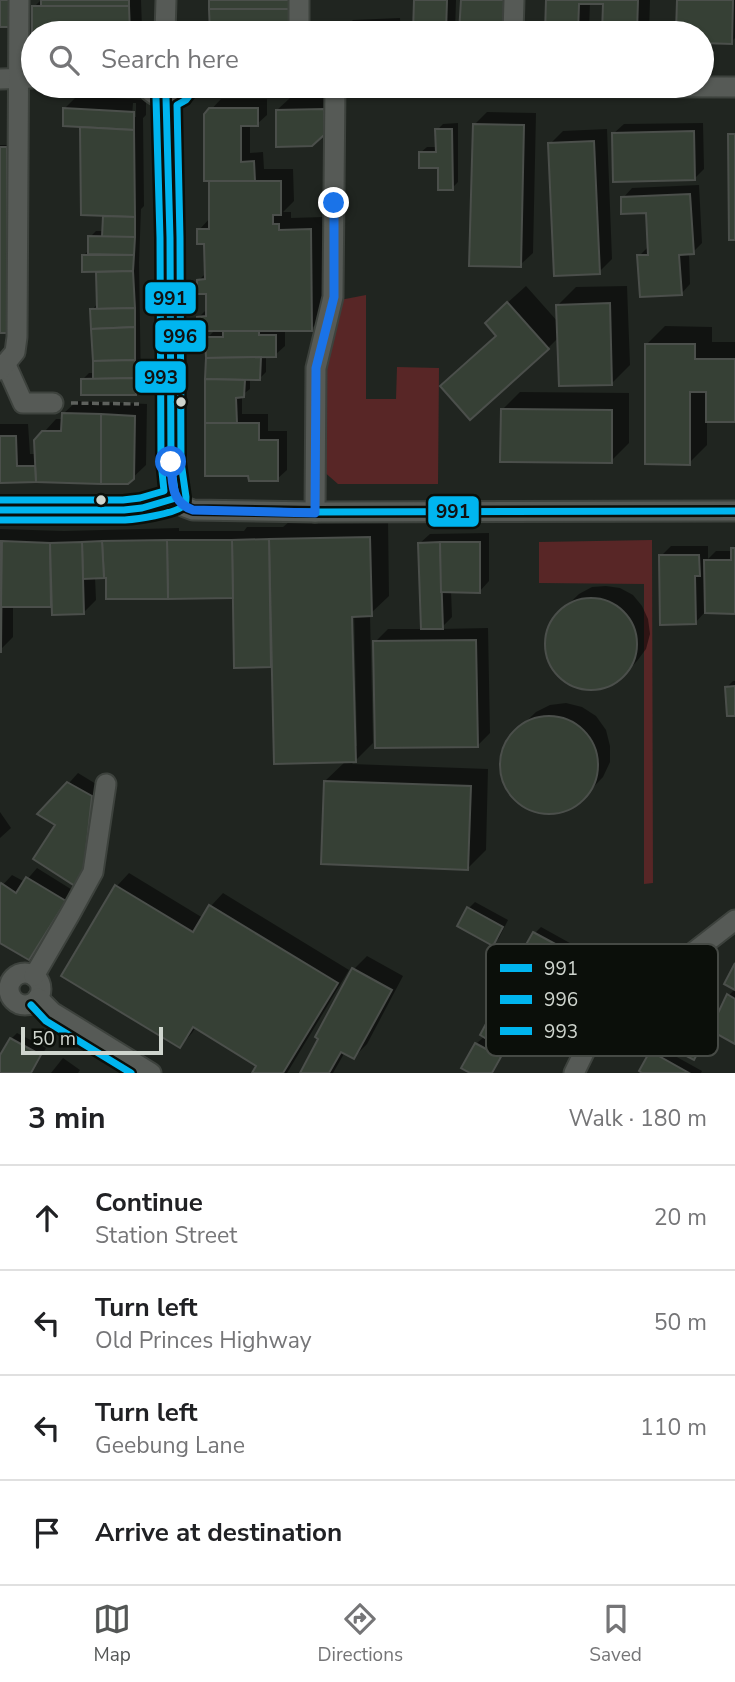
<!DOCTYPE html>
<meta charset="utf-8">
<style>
:root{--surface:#fff;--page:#f2f2f2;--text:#202124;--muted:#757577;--line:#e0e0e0;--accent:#535655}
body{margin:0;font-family:"Nunito Sans",sans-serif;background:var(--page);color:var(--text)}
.scale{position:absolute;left:21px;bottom:18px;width:142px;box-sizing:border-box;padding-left:7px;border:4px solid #cfd5ce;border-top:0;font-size:19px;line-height:24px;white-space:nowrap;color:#cfd5ce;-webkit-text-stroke:5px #0b0f0a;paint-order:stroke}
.stop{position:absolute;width:21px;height:21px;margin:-16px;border:5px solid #1a73e8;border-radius:50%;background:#fff}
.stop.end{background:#1a73e8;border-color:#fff;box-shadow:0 2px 7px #0008}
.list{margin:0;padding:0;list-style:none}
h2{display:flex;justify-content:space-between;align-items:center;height:91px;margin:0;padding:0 28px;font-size:30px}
h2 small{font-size:23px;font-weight:400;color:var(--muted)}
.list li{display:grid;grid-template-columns:46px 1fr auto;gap:21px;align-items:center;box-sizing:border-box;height:105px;padding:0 28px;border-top:2px solid var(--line)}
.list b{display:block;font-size:26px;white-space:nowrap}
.list p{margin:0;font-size:23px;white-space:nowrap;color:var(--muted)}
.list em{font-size:23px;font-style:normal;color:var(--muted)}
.icon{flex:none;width:38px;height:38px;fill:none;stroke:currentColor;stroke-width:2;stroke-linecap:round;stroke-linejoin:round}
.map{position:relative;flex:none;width:735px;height:1073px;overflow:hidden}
.search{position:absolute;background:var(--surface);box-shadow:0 2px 5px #0004;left:21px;right:21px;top:21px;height:77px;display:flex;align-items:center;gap:18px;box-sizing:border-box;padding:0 24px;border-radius:38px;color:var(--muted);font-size:26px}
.sheet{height:511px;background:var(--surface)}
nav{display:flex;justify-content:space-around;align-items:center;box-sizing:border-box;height:98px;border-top:2px solid var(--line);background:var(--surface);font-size:19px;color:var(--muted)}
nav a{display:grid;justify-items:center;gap:4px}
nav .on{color:var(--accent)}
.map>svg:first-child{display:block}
</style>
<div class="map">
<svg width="735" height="1073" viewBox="0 0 735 1073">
<rect width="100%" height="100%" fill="#202520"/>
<g fill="#582626">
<path d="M366,295V399H396L397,367L439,368L438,484H338L322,470L323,375L340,300Z"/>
<path d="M652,540L653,883L644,884V584L539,583V542Z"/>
</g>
<g fill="#0007" fill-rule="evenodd">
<path d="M41,0H141L142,28L136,33H34V7Z"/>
<path d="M416,0H456L455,33H415Z"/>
<path d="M548,0H650L649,32L647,33H604L605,3L590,2L589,31L587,33H547Z"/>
<path d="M679,0H735V38L731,42L702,41V33H678Z"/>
<path d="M400,18L401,33H347V26L353,20Z"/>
<path d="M77,96L146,100V115L143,118L144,206L141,209L139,263L141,387L135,393L83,379L89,373H95L92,310L98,303V270L83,256L90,249V237L96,231H104V217L107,214L82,127L84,125L64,109ZM133,103H136V117H132Z"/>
<path d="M336,97V120L323,134L277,110L290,98Z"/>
<path d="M221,99H267V115L257,124H250V153L263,152L264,169H293L294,201L283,212H291V218L323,217L324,316L311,329H285V346L275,355H266V372L260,378H250V389L242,395V414H268V431H287V470L277,479L250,474L207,424V338L216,329L199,317L208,308V292L199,280L206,273V242L199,230L211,217L206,115Z"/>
<path d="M487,112L536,113L533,253L520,265L474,125Z"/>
<path d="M458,123V182L452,188L439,166L420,153L427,147H437V130L443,124Z"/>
<path d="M703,123L704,169L694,179L614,133L624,124Z"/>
<path d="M607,129L612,259L599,272L550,144L563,131Z"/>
<path d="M0,145H9V328L6,331H0Z"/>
<path d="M699,185L702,243L693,252L689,253L690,284L681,294L639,256L649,246L648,211L623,198L632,188Z"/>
<path d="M526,286L558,322V305L576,287L627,286L630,365L612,383L559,337L548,348L498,335L505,305Z"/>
<path d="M665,326L712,327V342H735V420H707V445L689,463L647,344Z"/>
<path d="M520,392L629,393V443L611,461L502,410Z"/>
<path d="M77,401L147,404L146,465L127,483L0,481V424H28L30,454H36V441L56,419H64V413Z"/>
<path d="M388,519L389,596L370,614L373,743L352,764L488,769L486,850L468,868L325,781L346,761L274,662L270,666L234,596L108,576L95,577L96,600L83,613L52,605H13V637L0,650V529L64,531L179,528V531H244L247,527H283L289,522ZM350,608H354L357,746H353Z"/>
<path d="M489,533V581L480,591L451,590L452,617L440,629L488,628L490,733L477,746L375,642L388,629H423L420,543L430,534Z"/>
<path d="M671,546H708V559L716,551H732L735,546V612H705L695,623L661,556Z"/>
<path d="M606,586L620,588L633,595L642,606L648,619L650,634L646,649L637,661L624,675L611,684L597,688H582L568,682L556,671L549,658L547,644L549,630L555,617L579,594L592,587Z"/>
<path d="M733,681H735V714L727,687Z"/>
<path d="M566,703L582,707L596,716L606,730L610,746V762L603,777L578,803L565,810L551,813L536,811L523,804L512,794L504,781L501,766L503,752L510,737L536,712L550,705Z"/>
<path d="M78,773L101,787L85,874L58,824L69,783Z"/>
<path d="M0,812L11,828L0,838Z"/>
<path d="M37,868L74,891L38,948L29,958L0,941V888L12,875L25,882Z"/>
<path d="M129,873L203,918L211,906L223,893L349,970L287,1073H254L259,1065L196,1027L192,1033L180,1046L117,886Z"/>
<path d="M475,902L508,920L499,938L493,944L469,908Z"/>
<path d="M541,927L577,947L563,972L556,979L535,933Z"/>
<path d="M367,956L403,976L367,1044L354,1057L345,1052L333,1073H302L321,1039L317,1037L354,969Z"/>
<path d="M506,963L555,990L544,1009L536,1017L541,1020L533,1034L527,1040L505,1028L501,1035L493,1044L506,1050L493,1073H467L470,1071L476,1044L485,1036L482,1034L497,1006L505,997L499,969Z"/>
<path d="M735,989V1042L712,1030L700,1052L694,1058L685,1021L691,1015L713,1027L729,995Z"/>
<path d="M17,1033L46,1048L32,1073H0V1059L11,1039Z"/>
<path d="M657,1046L702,1071L701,1073H646L651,1052Z"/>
<path d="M63,1058L80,1070L78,1073H51Z"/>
</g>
<g fill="#364035" stroke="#4b4f4b" stroke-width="2">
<rect x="0" y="0" width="9" height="27"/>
<rect x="41" y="0" width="88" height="6"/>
<rect x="209" y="0" width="83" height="9"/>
<path d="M414,0H447L446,33H413Z"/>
<path d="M461,0H504L503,33H459Z"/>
<path d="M546,0H638L637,33H602L603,4H579L578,33H545Z"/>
<path d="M677,0H733L732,44L702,43V33H676Z"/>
<path d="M32,6H129L130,33H33L32,42Z"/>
<path d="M209,9H292V33H210Z"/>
<path d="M394,24L395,33H345V25Z"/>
<path d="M63,108L134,112V130L63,126Z"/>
<path d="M209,108H258V126H241V162L254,161L255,181H204V114Z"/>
<path d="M324,109V135L312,146L276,147V110Z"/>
<path d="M473,124L524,125L521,267L469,266Z"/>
<path d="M80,127L134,130L135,217L81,215Z"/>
<path d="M435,129H452L453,190H438V168H419V152H436Z"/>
<path d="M694,131L695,180L613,182L612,133Z"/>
<path d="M728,134H735V240H729Z"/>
<path d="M594,141L600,274L554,276L548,143Z"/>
<rect x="0" y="147" width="7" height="186"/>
<path d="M209,181H281V215H273V224H279V230L311,229L312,331H197V317L206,316V294H197V280L205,279L204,244H197V229H209Z"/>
<path d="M690,194L694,254L679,255L682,295L640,297L637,255H648L646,213L621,214V197Z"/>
<path d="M103,216L135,217V237H102Z"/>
<path d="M88,236L135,237L134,255L88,254Z"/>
<path d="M82,255H134L133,271L82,272Z"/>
<path d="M133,271L135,308L97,309L96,272Z"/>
<path d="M507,302L549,349L470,420L440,386L496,336L485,323Z"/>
<path d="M610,303L612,385L559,386L556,305Z"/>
<path d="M135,308V327L91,329L90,309Z"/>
<path d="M135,327V360L93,361L91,329Z"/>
<path d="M223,331H259V335H276V357L206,358L205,337H223Z"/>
<path d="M645,344H695V359H735V422H706V392H690V465L645,464Z"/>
<path d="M261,357L260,380L205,379L206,358Z"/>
<path d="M135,360V378L93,379V361Z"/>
<path d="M135,378L136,395H81V379Z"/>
<path d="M205,379L245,380L244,397L236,398L237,423H205Z"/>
<path d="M501,409L612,410V463L500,462Z"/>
<path d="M62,413L101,414V484L36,482L34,440L42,431H61Z"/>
<path d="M101,414L135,416L134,479L128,484H101Z"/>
<path d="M205,423H259V440H278V481H249L248,476H205Z"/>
<path d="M0,436H16L17,466H35L36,482L0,483Z"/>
<path d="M370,537L372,616L352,617L356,762L274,764L269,539Z"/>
<path d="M269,539L271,667L234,668L232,540Z"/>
<path d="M167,540H232L233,598L168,599Z"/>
<path d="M167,540L168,599H106V578H104L102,541Z"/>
<path d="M0,541H2L1,652H0Z"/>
<path d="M2,541L50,543L51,607H1Z"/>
<path d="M102,541L104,578L83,579L82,542Z"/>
<path d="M82,542L84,614L52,615L50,543Z"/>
<path d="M440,542L443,629H421L418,543Z"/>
<path d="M440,542H480V593L441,592Z"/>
<path d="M731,548H735V614L705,613L704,560H731Z"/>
<path d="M659,555H699L700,576H695L696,624L660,625Z"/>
<circle cx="591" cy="644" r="46"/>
<path d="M476,640L478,747L375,748L373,641Z"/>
<path d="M735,686V716H727L725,687Z"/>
<circle cx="549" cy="765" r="49"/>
<path d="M324,781L471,786L468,870L321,864Z"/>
<path d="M67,782L92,796L84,869L75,886L33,859L55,825L37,814Z"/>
<path d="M26,877L66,901L29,960L0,943V885L1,883L16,893Z"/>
<path d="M115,885L193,932L209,905L338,983L283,1073H252L256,1066L193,1027L180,1048L61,976Z"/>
<path d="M467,907L503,927L493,946L457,926Z"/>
<path d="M533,932L572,953L557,981L518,959Z"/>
<path d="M735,963V990L724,984Z"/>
<path d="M352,968L392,990L354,1059L341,1052L329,1073H300L318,1039L315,1037Z"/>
<path d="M727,994L735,999V1044L710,1030Z"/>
<path d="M496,1005L536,1026L527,1042L503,1029L495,1044L480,1035Z"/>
<path d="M684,1020L708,1034L694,1060L669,1047Z"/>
<path d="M10,1038L41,1055L31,1073H0V1055Z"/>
<path d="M475,1043L501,1057L492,1073H470L461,1068Z"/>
<path d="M650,1051L689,1073H642L639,1071Z"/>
</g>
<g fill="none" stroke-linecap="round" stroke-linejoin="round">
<g stroke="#3d423d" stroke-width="23">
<g id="minor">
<path d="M299,0V33"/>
<path d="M165,33L166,0"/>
<path d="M513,33L514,0"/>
<path d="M0,79L33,78"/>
<path d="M146,86C156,101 173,100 183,86"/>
<path d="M321,86L735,87"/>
<path d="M166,98L170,238L171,462L172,478L176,498"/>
<path d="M6,365L23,403H53"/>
<path d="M0,370L15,352L17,337L19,0"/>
<path d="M176,498L185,507L193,510L315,512L735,511"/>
<path d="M0,510H124L142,508L176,498"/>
<path d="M315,512L316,368L333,297L335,86"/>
<circle cx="25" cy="989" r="16"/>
<path d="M34,976L70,914L93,872L106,784"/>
<path d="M38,998L52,1012L151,1073"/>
<path d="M574,1073L596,1028L735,920"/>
</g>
</g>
<path stroke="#5e615d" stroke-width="3.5" stroke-dasharray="7 3.5" stroke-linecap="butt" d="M71,403L139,404"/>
<use href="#minor" stroke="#565a56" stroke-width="19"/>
<g stroke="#0b0f0a" stroke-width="12">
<g id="bus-1">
<path d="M166,98L170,238L171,462L176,498"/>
<path d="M176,498L185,507L193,510L315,512L735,511"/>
<path d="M0,510H124L142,508L176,498"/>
</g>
</g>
<g stroke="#0b0f0a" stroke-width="12">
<g id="bus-2">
<path d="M0,520H125C138,519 172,514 182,507C186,504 186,502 186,497L181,462L180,238L177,105L186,100L192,92"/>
<path d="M31,1005L46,1021L131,1073"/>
</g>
</g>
<g stroke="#0b0f0a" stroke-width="12">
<path id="bus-3" d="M0,500H123L140,498L164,491L161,462L160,238L156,98"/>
</g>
<use href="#bus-1" stroke="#00b5ef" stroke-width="7"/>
<use href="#bus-2" stroke="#00b5ef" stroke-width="7"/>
<use href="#bus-3" stroke="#00b5ef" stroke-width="7"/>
</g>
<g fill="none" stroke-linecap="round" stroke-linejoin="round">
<path stroke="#1a73e8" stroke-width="9" d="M171,462C172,482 171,503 193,510L315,513L316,368L334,297V203"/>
</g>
<g fill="#cfd5ce" stroke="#0b0f0a" stroke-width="2.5">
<circle cx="181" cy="402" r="6"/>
<circle cx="101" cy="500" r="6"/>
</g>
<rect x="486" y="944" width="232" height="112" rx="10" fill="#0b0f0a" stroke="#464a45" stroke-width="2"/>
<rect x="500" y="964" width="32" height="8" fill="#00b5ef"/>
<rect x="500" y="995" width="32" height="9" fill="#00b5ef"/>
<rect x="500" y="1027" width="32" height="8" fill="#00b5ef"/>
<g font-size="19" fill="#cfd5ce">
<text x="544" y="975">991</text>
<text x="544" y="1006">996</text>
<text x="544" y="1038">993</text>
</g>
<g stroke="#0b0f0a" stroke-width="2.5">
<rect x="144" y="281" width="53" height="34" rx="7" fill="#00b5ef"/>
<rect x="154" y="319" width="53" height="34" rx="7" fill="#00b5ef"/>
<rect x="134" y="360" width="53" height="34" rx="7" fill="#00b5ef"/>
<rect x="427" y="495" width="53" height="33" rx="7" fill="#00b5ef"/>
</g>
<g font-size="19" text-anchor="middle" font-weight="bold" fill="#111">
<text x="170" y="305">991</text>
<text x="180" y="343">996</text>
<text x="161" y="384">993</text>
<text x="453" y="518">991</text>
</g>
</svg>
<div class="scale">50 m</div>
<div class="stop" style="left:171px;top:462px"></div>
<div class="stop end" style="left:334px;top:203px"></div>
<div class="search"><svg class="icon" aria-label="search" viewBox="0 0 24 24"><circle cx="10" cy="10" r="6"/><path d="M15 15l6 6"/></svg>Search here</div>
</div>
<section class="sheet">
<h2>3 min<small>Walk · 180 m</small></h2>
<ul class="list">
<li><svg class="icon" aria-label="ahead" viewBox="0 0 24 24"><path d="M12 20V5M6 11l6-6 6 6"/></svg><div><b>Continue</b><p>Station Street</p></div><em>20 m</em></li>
<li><svg class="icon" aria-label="left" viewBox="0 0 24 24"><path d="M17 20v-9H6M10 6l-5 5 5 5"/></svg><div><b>Turn left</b><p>Old Princes Highway</p></div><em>50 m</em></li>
<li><svg class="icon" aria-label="left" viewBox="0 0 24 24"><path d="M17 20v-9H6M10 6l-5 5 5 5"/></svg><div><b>Turn left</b><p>Geebung Lane</p></div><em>110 m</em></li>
<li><svg class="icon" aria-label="arrive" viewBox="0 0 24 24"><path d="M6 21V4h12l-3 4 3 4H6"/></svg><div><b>Arrive at destination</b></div></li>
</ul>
</section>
<nav>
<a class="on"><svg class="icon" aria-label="map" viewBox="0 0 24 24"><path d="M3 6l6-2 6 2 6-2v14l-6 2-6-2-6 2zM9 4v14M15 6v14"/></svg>Map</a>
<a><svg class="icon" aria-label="directions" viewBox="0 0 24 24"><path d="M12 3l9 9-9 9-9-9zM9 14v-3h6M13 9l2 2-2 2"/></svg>Directions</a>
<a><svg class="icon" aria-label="saved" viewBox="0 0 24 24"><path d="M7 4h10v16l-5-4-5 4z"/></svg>Saved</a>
</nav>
